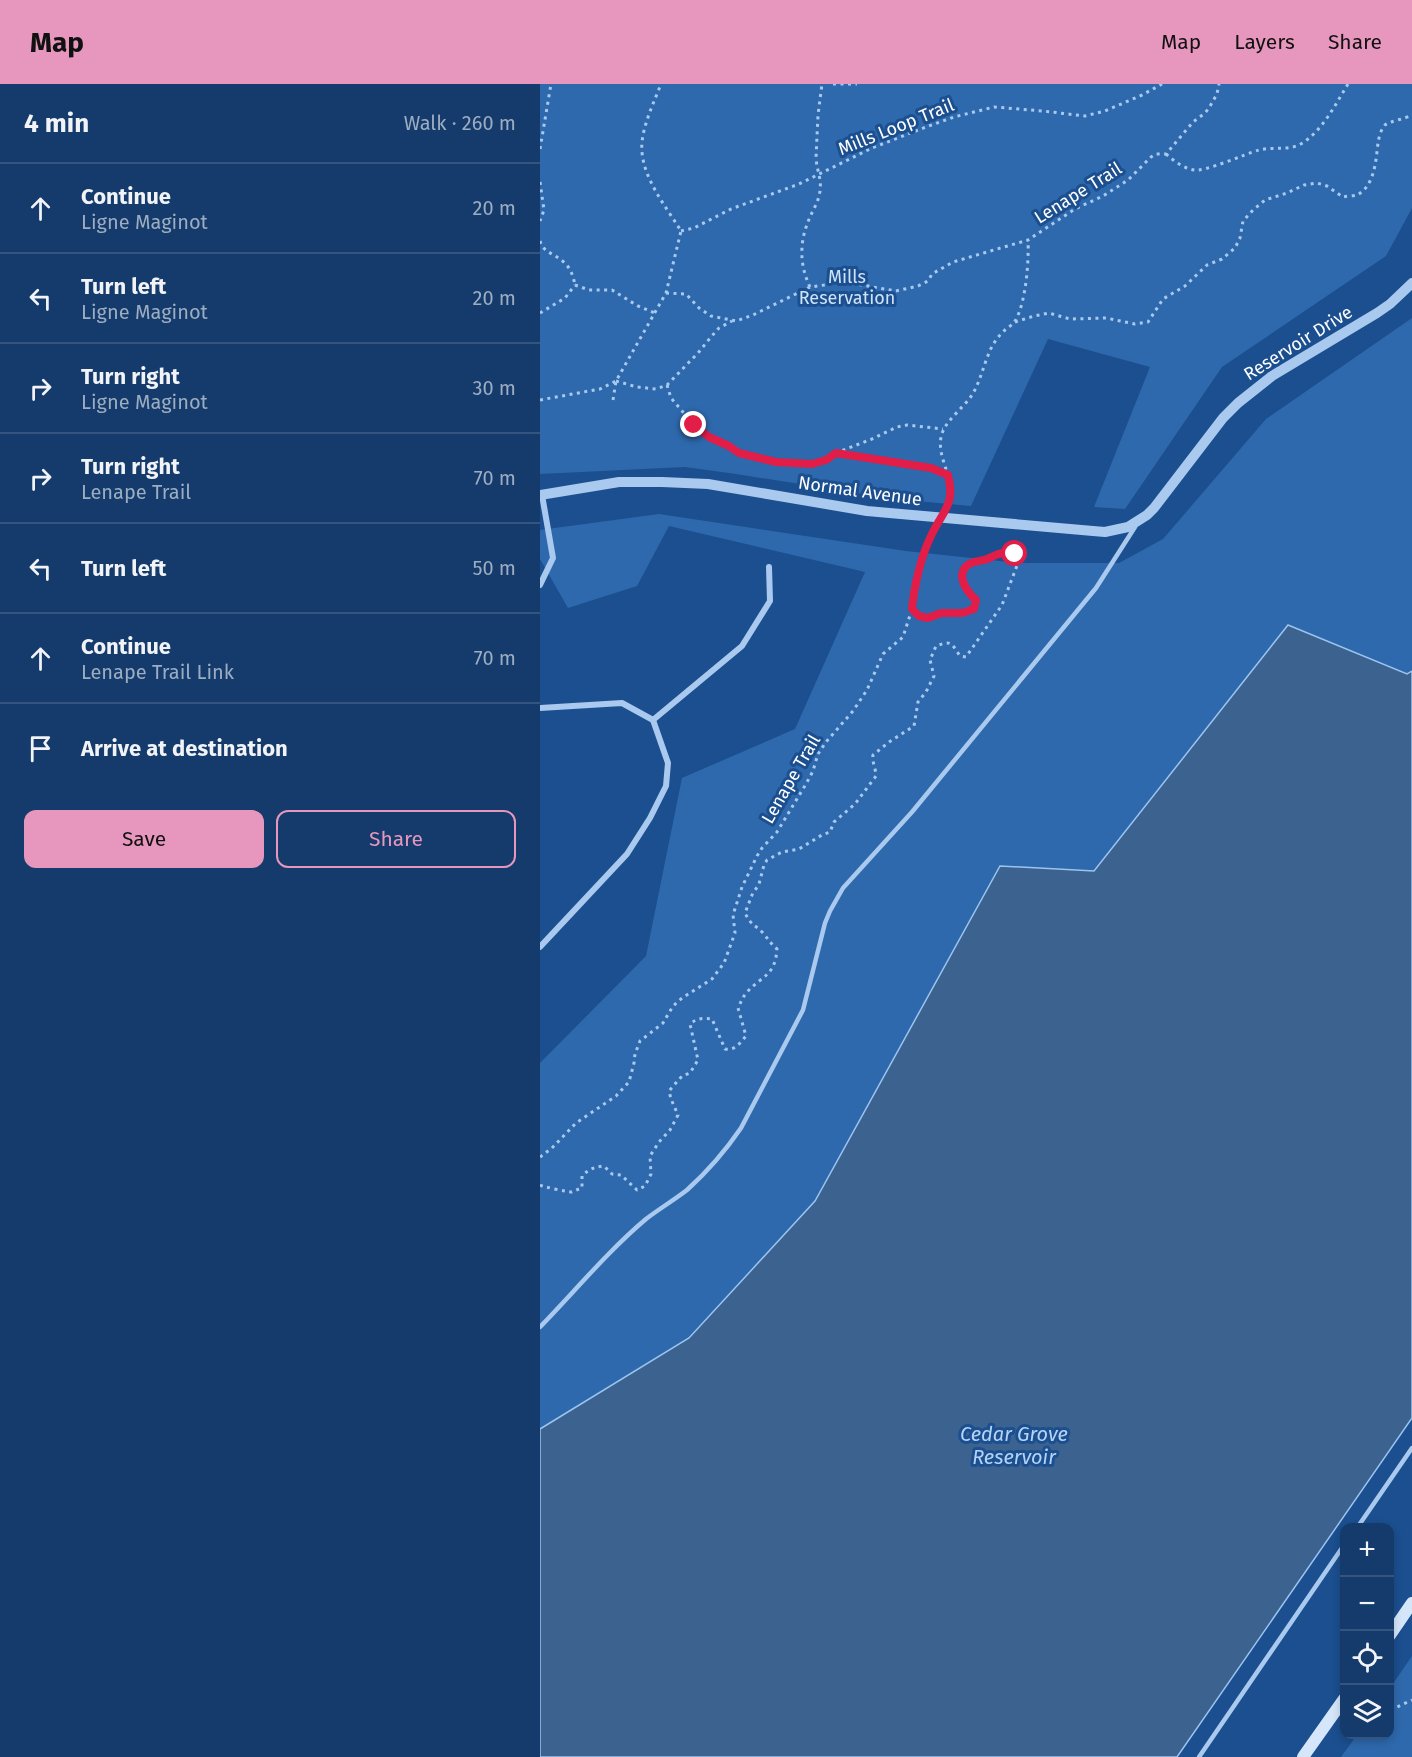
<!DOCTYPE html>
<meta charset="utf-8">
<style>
:root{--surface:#143b6b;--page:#214673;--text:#f1f3f6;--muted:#9dadc1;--line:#33557e;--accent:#e797bd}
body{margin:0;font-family:"Fira Sans",sans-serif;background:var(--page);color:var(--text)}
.controls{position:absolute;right:18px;bottom:18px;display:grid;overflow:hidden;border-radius:12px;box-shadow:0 3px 9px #0003}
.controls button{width:54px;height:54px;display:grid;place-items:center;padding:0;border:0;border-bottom:2px solid var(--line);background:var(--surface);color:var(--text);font:30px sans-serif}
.stop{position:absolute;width:18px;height:18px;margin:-14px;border:4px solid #e11d48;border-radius:50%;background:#fff}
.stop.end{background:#e11d48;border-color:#fff;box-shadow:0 2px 6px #0008}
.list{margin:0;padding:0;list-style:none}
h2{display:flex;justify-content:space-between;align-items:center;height:78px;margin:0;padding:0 24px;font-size:26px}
h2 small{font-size:20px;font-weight:400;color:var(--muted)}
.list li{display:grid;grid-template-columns:39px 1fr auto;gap:18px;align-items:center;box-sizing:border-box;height:90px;padding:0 24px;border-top:2px solid var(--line)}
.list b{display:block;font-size:22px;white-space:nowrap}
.list p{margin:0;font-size:20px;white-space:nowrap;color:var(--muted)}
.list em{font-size:20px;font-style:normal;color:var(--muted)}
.actions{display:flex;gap:12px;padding:18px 24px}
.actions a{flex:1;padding:14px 0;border:2px solid var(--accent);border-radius:12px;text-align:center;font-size:21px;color:var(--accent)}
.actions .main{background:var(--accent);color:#111}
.icon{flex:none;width:33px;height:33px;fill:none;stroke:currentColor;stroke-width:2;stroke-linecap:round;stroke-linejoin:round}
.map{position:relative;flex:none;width:872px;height:1673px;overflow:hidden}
header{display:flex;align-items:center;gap:36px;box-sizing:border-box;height:84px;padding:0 30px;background:var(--accent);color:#111}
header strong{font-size:28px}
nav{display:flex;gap:33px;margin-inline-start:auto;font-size:21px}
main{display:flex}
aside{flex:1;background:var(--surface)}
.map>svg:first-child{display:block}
</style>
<header>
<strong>Map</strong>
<nav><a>Map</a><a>Layers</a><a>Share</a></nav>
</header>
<main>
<aside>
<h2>4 min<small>Walk · 260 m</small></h2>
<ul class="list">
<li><svg class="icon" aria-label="ahead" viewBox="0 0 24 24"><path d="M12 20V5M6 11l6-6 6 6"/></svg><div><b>Continue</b><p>Ligne Maginot</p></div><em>20 m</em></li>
<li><svg class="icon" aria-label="left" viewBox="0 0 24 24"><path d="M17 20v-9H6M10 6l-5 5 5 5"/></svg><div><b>Turn left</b><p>Ligne Maginot</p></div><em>20 m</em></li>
<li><svg class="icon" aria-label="right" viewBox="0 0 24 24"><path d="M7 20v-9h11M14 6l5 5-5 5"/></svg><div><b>Turn right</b><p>Ligne Maginot</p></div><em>30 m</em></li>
<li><svg class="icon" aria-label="right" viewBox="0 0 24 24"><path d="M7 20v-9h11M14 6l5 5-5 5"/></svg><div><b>Turn right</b><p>Lenape Trail</p></div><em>70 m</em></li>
<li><svg class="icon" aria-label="left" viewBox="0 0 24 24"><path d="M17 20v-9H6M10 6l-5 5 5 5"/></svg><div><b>Turn left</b></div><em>50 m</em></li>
<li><svg class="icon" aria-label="ahead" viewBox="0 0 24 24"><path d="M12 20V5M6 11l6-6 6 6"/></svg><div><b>Continue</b><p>Lenape Trail Link</p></div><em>70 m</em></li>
<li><svg class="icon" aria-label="arrive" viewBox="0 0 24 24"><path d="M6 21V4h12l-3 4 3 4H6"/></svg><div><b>Arrive at destination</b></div></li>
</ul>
<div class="actions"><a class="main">Save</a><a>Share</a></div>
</aside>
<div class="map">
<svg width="872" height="1673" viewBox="0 0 872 1673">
<rect width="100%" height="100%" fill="#1b4f8f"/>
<g fill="#2e69ad">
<path d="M0,0H872V124L846,172L682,283L585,425L554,423L610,283L508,255L431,422L355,415L196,390L145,383L0,390Z"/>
<path d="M872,234V587L867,590L748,541L554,787L460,782L275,1117L149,1254L0,1345V979L106,872L142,694L255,645L325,488L129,442L97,502L28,524L0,475V446L119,430L366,467L478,479H579L623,455L726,335Z"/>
<path d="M872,1572V1673H801L817,1651L850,1650V1604Z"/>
</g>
<path fill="#3c6290" stroke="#9cc4f0" stroke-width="1.5" d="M748,541L867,590L872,587V1334L637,1673H0V1345L149,1254L275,1117L460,782L554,787Z"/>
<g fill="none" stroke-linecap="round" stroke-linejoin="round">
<g stroke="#a9c9ee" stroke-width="3" stroke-dasharray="3 4.5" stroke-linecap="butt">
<path d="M293,0H317"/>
<path d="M0,65L11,0"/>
<path d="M626,70C634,77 643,84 654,86C665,88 705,70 719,66C734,62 750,68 764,58C784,44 795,21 808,0"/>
<path d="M0,98L4,126L0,137"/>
<path d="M141,147L154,144L191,125L259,100L332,64L386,43L414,33L454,23L503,27L545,32L565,27L602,11L622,0"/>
<path d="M0,157C3,168 13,169 21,176C30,182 33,191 35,201"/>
<path d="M35,201L49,206H72L98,222L115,229"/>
<path d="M270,203C260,182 259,160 268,138C271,129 277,121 279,112C283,96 277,89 276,74L278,31L282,0"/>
<path d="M126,209L146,210L159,224L171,232L196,237L213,231L270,203L299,199L316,200L356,207L378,202L388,197L392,190L413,178L488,156L535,125L563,112L588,96L611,73L616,70H626L653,38L665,29L669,24L677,10L679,0"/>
<path d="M0,229L25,214L35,201"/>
<path d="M475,238L494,232L509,229L530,235L566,234L595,240L608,238L623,215L645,202L667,181L682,175L695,164L700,154L703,137L713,126L725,116L747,109L764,101L777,99L787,102L803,113C807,112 813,112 817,111C835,102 836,75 838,59C839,53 841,45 845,41C850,37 865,35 872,31"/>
<path d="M76,297L97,303L116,305L127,301L158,269L171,253L179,244L192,237"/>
<path d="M127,301L131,314L154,341L169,353L189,362L199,369L236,378L263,380L286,376L301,367L332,355L357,343L367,341L403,345"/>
<path d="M0,316L60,305L76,297"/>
<path d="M73,316L76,297L126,209L141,147C125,121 99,90 102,58C104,39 114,18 121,0"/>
<path d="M296,369L391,383L408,391"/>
<path d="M407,422C420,397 392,372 403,347C408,335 424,323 432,311C440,298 443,283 449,269C452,261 458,252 465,246C468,243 473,241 475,237C486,219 489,177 488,156"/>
<path d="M0,1073L12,1064L36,1039L76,1012L89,998L94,979L95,970L100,957L123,939L133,922L142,914L172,895L184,879L195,849L193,831L202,803L217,772L222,764L237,748L266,700L273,687L278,670L286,658L313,627L327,606L343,570L363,553L372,525L373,507L391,451L395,444"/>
<path d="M0,1101C4,1103 27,1108 32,1108C35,1107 38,1105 42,1104V1092C49,1085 54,1083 64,1082L72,1090L81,1091L97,1106L105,1102L111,1090L110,1072L119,1058L130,1046L138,1031L131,1015L129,1007L142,992L150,989L158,976L150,940C157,934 163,934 172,935L185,965C195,967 200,959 206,952L198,924C201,918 203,912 208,907C223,891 235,892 237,865C231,860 228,855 223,849C215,840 212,843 205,829L212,811L219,800L224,781L227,776L242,768L259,765L282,751L290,748L294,738L315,720L336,692C336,685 332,679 333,671L349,658L374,642L378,618L386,608L394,592L390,576L396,562C412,556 411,559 420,572L426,573L462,521L478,479L475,470C458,468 462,469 447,475C442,477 434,477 429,480C414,490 427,508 436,516L434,525L422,529H401L388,534L379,532L372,525"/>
<path d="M850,1622L857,1623L872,1616"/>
</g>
<g stroke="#a9c9ee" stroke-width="4.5">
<path d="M0,1243C35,1207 68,1167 106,1135C119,1125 134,1116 147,1106C168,1087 186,1066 201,1044L263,926L285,839L290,827L303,804L372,728L556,504L595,443"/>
<path d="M817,1444L872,1364"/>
<path d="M659,1673L804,1461"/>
</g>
<g stroke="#a9c9ee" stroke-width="6">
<path d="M0,501L13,474L2,411"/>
<path d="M0,624L82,619L113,636L128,679L126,702L110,734L87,770L0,863"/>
<path d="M113,636L202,562L230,517L229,483"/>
</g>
<path stroke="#a9c9ee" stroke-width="10" d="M0,411L79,398H122L168,400L327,427L553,447L565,448L588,443L607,431L614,424L683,334L698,319L732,292L837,229L850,220L872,199"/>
<g stroke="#d6e6fa" stroke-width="12">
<path d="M850,1551L872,1519"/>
<path d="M763,1673L804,1615"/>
</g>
</g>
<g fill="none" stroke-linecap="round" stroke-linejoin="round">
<path stroke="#e11d48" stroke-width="8" d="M154,341L169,353L189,362L199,369L236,378L272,380L286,376L296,369L391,384L408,391C416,422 402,427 391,452C381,472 374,503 372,525L379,532L388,534L401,529H422L434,525L436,516C427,508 414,490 429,480C434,477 442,477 447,475C461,469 458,468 475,470"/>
</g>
<g text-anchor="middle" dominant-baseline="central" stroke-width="6" stroke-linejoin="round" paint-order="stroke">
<g font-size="18" fill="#fff" stroke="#1b4f8f">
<text transform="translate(356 43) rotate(-22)">Mills Loop Trail</text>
<text transform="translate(538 109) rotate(-32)">Lenape Trail</text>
<text transform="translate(758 259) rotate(-32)">Reservoir Drive</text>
<text transform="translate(320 407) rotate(8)">Normal Avenue</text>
<text transform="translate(251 695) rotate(-60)">Lenape Trail</text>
</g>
<g font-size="18" fill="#cfe3fa" stroke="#1b4f8f">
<text x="307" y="193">Mills<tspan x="307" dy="21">Reservation</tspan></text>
</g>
<g font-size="20" font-style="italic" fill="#b5d3f5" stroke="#1b4f8f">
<text x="474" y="1350">Cedar Grove<tspan x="474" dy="23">Reservoir</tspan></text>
</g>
</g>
</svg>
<div class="controls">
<button>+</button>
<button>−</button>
<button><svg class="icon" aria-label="locate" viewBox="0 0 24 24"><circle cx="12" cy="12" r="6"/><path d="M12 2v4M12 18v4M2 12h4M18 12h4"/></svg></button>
<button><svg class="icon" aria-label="layers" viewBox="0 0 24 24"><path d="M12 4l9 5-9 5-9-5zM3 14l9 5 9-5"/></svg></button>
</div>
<div class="stop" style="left:475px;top:470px"></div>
<div class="stop end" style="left:154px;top:341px"></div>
</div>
</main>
